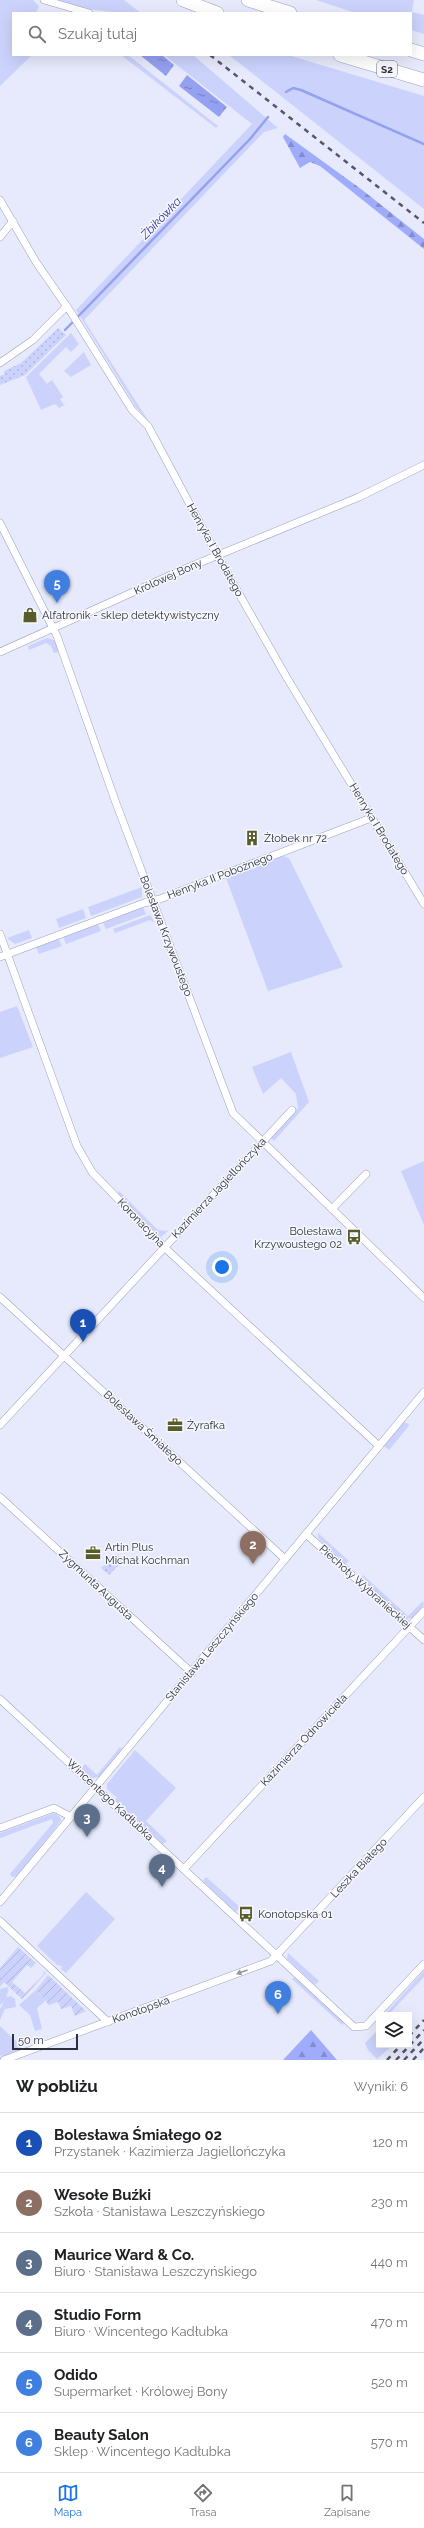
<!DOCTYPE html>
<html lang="pl">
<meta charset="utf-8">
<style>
:root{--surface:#fff;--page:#f2f2f2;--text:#202124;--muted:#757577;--line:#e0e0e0;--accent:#1a73e8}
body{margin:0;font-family:Raleway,sans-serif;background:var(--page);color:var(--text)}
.controls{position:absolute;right:12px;bottom:12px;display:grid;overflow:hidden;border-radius:0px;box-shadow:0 4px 16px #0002}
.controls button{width:36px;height:36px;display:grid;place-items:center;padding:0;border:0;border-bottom:1px solid var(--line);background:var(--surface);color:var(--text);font:20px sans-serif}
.scale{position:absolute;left:12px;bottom:10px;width:66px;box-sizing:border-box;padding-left:4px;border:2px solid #2d2f3b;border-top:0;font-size:11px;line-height:14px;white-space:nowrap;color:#2d2f3b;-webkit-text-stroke:3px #f6f8fe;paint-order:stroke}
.you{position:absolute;left:222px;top:1267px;width:14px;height:14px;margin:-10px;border:3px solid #fff;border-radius:50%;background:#1a73e8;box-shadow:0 0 0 6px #1a73e833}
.badge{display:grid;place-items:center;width:26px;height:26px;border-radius:50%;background:var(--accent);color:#fff;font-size:13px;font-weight:700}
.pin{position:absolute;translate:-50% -33px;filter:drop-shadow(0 1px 2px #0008)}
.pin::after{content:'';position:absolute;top:21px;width:14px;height:12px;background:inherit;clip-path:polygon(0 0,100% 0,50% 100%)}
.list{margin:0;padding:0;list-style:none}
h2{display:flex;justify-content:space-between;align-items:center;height:52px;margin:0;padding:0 16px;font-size:17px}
h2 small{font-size:13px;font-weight:400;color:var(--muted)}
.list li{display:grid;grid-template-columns:26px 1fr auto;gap:12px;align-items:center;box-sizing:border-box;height:60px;padding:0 16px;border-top:1px solid var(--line)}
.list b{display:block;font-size:15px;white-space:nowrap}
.list p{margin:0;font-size:13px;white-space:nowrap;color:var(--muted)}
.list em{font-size:13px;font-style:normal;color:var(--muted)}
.icon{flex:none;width:22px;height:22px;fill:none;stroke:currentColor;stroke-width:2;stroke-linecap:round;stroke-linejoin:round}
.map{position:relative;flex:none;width:424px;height:2060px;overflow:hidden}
.search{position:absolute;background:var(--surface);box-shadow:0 4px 16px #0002;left:12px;right:12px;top:12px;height:44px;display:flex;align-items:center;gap:10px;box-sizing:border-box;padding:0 14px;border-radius:0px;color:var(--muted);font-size:15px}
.sheet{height:412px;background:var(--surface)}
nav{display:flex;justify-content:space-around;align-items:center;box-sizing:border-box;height:56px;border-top:1px solid var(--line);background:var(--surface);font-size:11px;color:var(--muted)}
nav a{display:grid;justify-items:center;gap:2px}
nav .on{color:var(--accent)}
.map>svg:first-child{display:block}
</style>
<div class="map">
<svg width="424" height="2060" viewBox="0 0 424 2060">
<defs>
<pattern id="forest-firs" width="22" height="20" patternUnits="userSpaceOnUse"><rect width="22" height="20" fill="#9facfc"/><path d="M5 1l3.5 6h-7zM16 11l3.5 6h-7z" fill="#828ccd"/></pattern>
<pattern id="park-dots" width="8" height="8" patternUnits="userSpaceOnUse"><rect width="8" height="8" fill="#cbd3fc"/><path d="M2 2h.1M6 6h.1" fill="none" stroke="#afb5d9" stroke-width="1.8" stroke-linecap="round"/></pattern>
<pattern id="garden-furrows" width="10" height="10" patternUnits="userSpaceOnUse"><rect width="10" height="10" fill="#cbd3fc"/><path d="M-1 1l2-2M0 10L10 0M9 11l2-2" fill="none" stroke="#afb5d9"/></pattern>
<pattern id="water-ripples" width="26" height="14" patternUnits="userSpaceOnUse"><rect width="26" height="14" fill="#94a0f0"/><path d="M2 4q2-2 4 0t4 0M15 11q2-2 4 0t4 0" fill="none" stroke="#7983c4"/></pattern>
</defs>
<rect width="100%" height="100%" fill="#e6eafc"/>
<g fill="#cbd3fc">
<path d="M0,0H33L39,6L36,13H13V55H32L0,86Z"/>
<path d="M54,0H124L141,13C112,13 81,10 54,0Z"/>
<path d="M316,0H414L412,12L424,15V34L411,30V13H356Z"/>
<path d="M121,55H128L218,126L216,128Z"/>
<path d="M164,55H193L278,128L264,132L84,320L151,425L136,407L76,310L252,124Z"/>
<path d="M229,55H288L424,96V209Z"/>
<path d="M71,333L79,344L71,352L66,347L39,374L47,384L52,380L63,397L60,399L64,405L67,404L59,408L55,404L41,410L26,377Z"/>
<path d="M84,352L91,365L71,377L64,371Z"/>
<path d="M47,638L55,640L59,652L54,653L51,646L46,643L29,650L28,646Z"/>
<path d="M283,856L289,858L343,967L268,991L226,878Z"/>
<path d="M142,887V897L91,916L88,907Z"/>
<path d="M143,907L146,914L106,929L103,923Z"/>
<path d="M83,909L86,918L59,928L56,919Z"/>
<path d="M150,915L155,923L150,920L115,933L113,929Z"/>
<path d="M98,924L101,931L66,944L63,937Z"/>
<path d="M29,930L32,938L15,944L7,938Z"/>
<path d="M59,939L62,946L39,954L36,947Z"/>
<path d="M17,1006L33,1047L0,1058V1012Z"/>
<path d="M291,1052L309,1102L274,1141L271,1138L298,1108L296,1094L281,1078L263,1094L252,1067Z"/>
<path d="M424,1161V1225L401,1171Z"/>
<path d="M119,1191L158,1230L168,1231L161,1237L118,1194Z"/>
<path d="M404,1422L409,1424L408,1427L389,1450L384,1446Z"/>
<path d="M318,1533L349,1561L346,1564L318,1538Z"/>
<path d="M363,1575L408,1616L423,1601L424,1605L412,1618L405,1619L360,1578Z"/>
<path d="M120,1747L122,1749L99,1777L92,1778L81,1768L85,1764L97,1775Z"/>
<path d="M135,1750L176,1788L146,1821L167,1841L163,1844L115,1800L117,1798L107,1789V1784Z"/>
<path d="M54,1813L60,1817L61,1821L17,1876L12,1877L10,1874L53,1823L52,1819L0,1838V1833Z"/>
<path d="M206,1877L240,1907L236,1912L203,1881Z"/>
<path d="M86,1892L115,1919L66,1973L61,1969L62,1966L57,1965L37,1946Z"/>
<path d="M288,1953L319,1981L315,1985L287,1959Z"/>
<path d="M424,1971V1977L388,2015H384Z"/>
<path d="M294,1977L344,2023L342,2025L292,1979Z"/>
<path d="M7,1987L9,1990L6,1997L11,1996L15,1999L16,2007L5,2009L0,2020V2009L4,2002L0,2005V1989Z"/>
<path d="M36,1990L45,2001L37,2008L42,2029L35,2031L30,2015L19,2005Z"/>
<path d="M0,2026L21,2046L20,2051L4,2057L0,2055Z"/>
<path d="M379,2029V2045H393L377,2059L368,2050L365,2043Z"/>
</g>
<g fill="url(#forest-firs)">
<path d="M285,134L361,189L424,239V249L320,166L310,162L300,168L283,137Z"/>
<path d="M311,2030L337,2060H283Z"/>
</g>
<g fill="url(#park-dots)">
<path d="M58,328L66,335L25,375L0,385V376L5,374L4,371L21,363Z"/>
<path d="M117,1554L123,1561L109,1575L101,1568Z"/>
</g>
<g fill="url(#garden-furrows)">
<path d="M18,1947L36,1963L31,1968L27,1965L12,1982L25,1993L44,1974L43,1970L46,1973L22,1999L4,1982L0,1987V1968Z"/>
<path d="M48,1975L86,2011L75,2016L71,2006L61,2009L58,2002L49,2005L36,1990Z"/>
</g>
<g fill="url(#water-ripples)">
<path d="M140,55H162L174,65L166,76Z"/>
<path d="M187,75L227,107L219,117L179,86Z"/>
</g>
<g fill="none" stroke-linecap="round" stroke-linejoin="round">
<g stroke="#94a0f0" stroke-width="2.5">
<path d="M286,92L293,88L301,90L424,144"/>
<path d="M65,330L250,139L268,117"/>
</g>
<g stroke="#9aa0bd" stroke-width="8">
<g id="street">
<path d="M44,0L89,13"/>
<path d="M0,200L36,262L72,314L132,410L148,426L217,555L287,678L424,904"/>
<path d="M0,237L13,221"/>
<path d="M0,363L33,340L67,306"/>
<path d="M0,523L57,636L116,803L233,1113L424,1298"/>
<path d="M0,652L182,570L359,497L424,465"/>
<path d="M0,934L77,1146L92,1172L164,1247L379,1446"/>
<path d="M0,957L144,903L160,899L371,818"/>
<path d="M332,1209L366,1174"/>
<path d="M0,1297L285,1559"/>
<path d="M0,1425L292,1110"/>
<path d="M0,1497L192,1673"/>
<path d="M306,1534L424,1640"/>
<path d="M0,1699L354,2027L366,2026L424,1964"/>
<path d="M0,1828L54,1808L71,1817"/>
<path d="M184,1869L424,1611"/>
<path d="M0,1902L424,1392"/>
<path d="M0,1921L108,2022"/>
<path d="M4,2060L271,1961L424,1797"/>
</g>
</g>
<g stroke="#9aa0bd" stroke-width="14">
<g id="highway">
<path d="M183,0L217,13"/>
<path d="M248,0L290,13"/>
<path d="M411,50L424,54"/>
<path d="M340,55L424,80"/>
</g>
</g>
<use href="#street" stroke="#fff" stroke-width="7"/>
<use href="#highway" stroke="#fff" stroke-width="13"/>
<g stroke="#545764" stroke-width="2.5" stroke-dasharray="5 5" stroke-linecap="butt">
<path d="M210,55L424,223"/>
<path d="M409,2036L424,2020"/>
<path d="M387,2060L401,2045"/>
<path d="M396,2060L424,2030"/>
<path d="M404,2060L424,2039"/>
<path d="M413,2060L424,2048"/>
</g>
</g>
<defs><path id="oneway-solid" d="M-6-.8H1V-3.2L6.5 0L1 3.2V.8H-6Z"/></defs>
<use fill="#96979d" href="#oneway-solid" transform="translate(242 1972) rotate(160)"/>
<defs>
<g id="shop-bare" transform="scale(1.2)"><path d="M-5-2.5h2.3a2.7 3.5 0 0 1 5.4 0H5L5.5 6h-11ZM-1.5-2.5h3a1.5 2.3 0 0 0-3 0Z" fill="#585c29" stroke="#f6f8fe" stroke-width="2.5" paint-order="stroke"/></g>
<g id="building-bare" transform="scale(1.2)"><path d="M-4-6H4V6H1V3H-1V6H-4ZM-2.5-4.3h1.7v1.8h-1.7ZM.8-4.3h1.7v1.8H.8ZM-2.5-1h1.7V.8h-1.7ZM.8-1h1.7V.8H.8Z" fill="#585c29" stroke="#f6f8fe" stroke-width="2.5" paint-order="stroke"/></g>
<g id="bus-bare" transform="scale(1.2)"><path d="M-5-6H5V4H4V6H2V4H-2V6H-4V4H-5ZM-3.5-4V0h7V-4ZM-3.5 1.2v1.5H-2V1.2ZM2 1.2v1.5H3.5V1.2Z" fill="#585c29" stroke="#f6f8fe" stroke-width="2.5" paint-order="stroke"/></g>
<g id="office-bare" transform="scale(1.2)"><path d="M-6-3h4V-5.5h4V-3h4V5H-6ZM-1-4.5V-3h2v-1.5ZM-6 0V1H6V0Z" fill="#585c29" stroke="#f6f8fe" stroke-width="2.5" paint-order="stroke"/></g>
</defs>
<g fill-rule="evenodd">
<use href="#shop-bare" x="30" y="615"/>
<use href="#building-bare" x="252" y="838"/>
<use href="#bus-bare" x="354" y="1237"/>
<use href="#office-bare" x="175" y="1425"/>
<use href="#office-bare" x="93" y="1553"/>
<use href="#bus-bare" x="246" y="1914"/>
</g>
<g text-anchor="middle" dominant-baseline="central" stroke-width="3" stroke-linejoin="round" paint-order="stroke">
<rect fill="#f6f8fe" stroke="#696b76" stroke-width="1" x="377" y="61" width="20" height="16" rx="3"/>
<g font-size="10" font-weight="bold" fill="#2d2f3b">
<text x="387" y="69">S2</text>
</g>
<g font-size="11" fill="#2d2f3b" stroke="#f6f8fe">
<text transform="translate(215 550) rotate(61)">Henryka I Brodatego</text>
<text transform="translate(168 577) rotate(-24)">Królowej Bony</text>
<text transform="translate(379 829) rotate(59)">Henryka I Brodatego</text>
<text transform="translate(220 876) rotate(-21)">Henryka II Pobożnego</text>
<text transform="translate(166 936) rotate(69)">Bolesława Krzywoustego</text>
<text transform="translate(219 1188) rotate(-47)">Kazimierza Jagiellończyka</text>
<text transform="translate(141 1223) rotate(46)">Koronacyjna</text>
<text transform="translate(143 1428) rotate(43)">Bolesława Śmiałego</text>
<text transform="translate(96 1585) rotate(43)">Zygmunta Augusta</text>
<text transform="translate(365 1587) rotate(42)">Piechoty Wybranieckiej</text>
<text transform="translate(212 1647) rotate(-50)">Stanisława Leszczyńskiego</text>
<text transform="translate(304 1740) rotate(-47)">Kazimierza Odnowiciela</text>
<text transform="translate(110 1800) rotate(43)">Wincentego Kadłubka</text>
<text transform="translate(359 1868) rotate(-47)">Leszka Białego</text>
<text transform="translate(141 2010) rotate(-20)">Konotopska</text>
</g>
<g font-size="11" fill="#2d2f3b" stroke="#f6f8fe" text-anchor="start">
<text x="42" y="615">Alfatronik - sklep detektywistyczny</text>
<text x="264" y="838">Żłobek nr 72</text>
<text x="342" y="1231" text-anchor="end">Bolesława<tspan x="342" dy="13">Krzywoustego 02</tspan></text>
<text x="187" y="1425">Żyrafka</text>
<text x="105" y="1547">Artin Plus<tspan x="105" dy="13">Michał Kochman</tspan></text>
<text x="258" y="1914">Konotopska 01</text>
</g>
<g font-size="12" font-style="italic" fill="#393b97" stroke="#f6f8fe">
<text transform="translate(161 218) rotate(-46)">Żbikówka</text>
</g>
</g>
</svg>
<div class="controls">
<button><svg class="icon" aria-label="layers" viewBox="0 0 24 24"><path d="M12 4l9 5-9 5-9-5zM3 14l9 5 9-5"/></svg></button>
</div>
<div class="scale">50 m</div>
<div class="you"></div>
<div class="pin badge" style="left:83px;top:1342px;background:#1a4fb4">1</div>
<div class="pin badge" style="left:253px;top:1564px;background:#8d6e63">2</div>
<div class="pin badge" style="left:87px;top:1837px;background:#5c6f8a">3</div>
<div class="pin badge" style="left:162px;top:1887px;background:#5c6f8a">4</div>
<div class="pin badge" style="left:57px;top:603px;background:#3f7fe0">5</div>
<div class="pin badge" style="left:278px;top:2014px;background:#3f7fe0">6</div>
<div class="search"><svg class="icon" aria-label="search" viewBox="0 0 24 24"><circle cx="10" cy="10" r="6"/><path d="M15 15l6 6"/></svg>Szukaj tutaj</div>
</div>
<section class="sheet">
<h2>W pobliżu<small>Wyniki: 6</small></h2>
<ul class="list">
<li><span class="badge" style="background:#1a4fb4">1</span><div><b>Bolesława Śmiałego 02</b><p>Przystanek · Kazimierza Jagiellończyka</p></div><em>120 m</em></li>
<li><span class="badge" style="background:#8d6e63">2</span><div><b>Wesołe Buźki</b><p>Szkoła · Stanisława Leszczyńskiego</p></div><em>230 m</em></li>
<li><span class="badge" style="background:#5c6f8a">3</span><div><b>Maurice Ward &amp; Co.</b><p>Biuro · Stanisława Leszczyńskiego</p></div><em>440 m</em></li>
<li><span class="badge" style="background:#5c6f8a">4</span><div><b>Studio Form</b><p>Biuro · Wincentego Kadłubka</p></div><em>470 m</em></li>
<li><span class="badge" style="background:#3f7fe0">5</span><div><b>Odido</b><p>Supermarket · Królowej Bony</p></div><em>520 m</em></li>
<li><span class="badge" style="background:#3f7fe0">6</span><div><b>Beauty Salon</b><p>Sklep · Wincentego Kadłubka</p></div><em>570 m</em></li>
</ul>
</section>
<nav>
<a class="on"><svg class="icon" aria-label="map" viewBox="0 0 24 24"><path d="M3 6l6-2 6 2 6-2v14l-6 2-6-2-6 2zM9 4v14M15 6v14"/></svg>Mapa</a>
<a><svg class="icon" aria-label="directions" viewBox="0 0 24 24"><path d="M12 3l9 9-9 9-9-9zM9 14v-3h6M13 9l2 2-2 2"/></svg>Trasa</a>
<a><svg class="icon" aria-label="saved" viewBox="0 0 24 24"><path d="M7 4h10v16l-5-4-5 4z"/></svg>Zapisane</a>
</nav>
